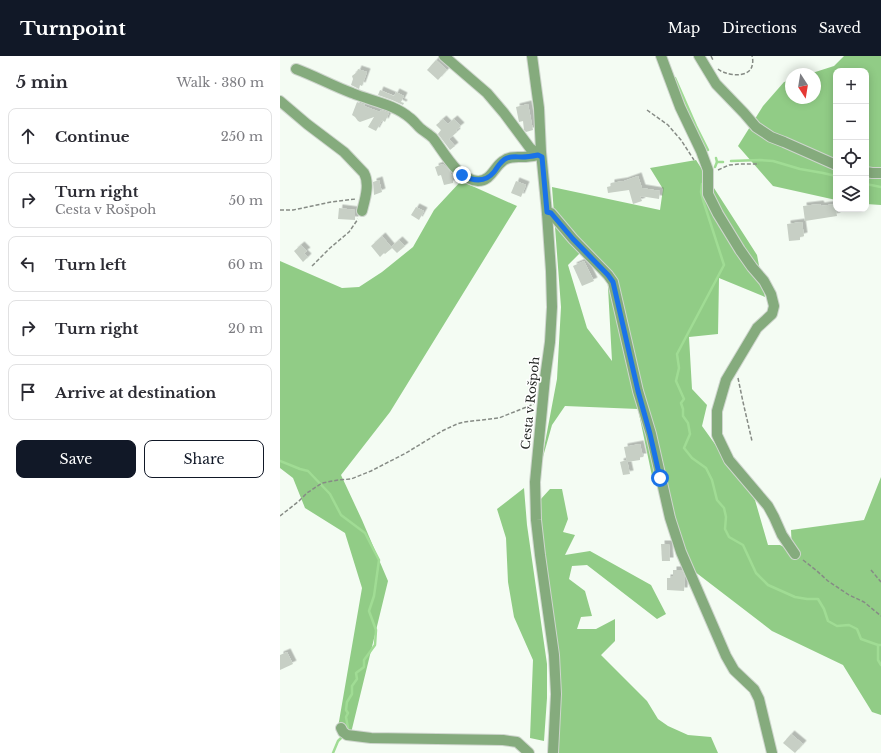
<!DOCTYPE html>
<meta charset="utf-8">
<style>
:root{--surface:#fff;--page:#f7f7f7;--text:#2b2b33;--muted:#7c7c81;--line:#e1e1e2;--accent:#111827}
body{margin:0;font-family:"Libre Baskerville",serif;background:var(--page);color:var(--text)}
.controls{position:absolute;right:12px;top:12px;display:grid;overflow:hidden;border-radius:8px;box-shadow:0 2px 10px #0003}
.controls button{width:36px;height:36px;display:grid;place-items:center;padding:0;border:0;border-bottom:1px solid var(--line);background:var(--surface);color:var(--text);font:20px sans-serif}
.compass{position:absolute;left:505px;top:12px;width:36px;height:36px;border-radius:50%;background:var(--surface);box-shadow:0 2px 10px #0003;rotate:168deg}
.stop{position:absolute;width:12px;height:12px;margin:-9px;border:3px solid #1a73e8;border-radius:50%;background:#fff}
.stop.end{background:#1a73e8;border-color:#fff;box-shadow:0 1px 4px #0008}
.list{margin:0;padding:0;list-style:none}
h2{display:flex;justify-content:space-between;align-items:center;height:52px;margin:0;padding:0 16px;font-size:17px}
h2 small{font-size:13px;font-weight:400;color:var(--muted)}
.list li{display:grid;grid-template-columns:26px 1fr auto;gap:12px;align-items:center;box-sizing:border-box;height:56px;margin:0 8px 8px;padding:0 8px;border:1px solid var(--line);border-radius:8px}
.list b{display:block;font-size:15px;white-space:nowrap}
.list p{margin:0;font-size:13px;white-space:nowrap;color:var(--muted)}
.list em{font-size:13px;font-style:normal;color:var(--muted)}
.actions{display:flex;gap:8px;padding:12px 16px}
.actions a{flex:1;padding:9px 0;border:1px solid var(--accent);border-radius:8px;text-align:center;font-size:14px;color:var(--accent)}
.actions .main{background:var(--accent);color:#fff}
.icon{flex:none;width:22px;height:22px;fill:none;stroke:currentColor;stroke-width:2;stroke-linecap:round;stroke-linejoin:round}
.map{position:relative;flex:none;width:601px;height:697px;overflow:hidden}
header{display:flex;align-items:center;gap:24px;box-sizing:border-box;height:56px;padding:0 20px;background:var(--accent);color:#fff}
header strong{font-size:19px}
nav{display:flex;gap:22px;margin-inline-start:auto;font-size:14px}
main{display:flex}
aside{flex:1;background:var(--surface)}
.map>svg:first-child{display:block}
</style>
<header>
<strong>Turnpoint</strong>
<nav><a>Map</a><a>Directions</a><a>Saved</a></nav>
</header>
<main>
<aside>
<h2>5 min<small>Walk · 380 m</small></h2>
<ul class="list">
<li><svg class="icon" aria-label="ahead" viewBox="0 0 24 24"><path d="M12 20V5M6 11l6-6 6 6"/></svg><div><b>Continue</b></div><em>250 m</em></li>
<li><svg class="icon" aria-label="right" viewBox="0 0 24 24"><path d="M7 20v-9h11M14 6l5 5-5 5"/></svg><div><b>Turn right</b><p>Cesta v Rošpoh</p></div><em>50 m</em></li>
<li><svg class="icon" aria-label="left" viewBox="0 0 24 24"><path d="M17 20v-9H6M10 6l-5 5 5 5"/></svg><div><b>Turn left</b></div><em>60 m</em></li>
<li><svg class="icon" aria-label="right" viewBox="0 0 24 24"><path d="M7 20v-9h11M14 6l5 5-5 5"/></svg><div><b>Turn right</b></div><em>20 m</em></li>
<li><svg class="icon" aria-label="arrive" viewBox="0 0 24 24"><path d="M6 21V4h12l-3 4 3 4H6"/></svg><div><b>Arrive at destination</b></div></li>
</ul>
<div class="actions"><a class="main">Save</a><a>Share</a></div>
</aside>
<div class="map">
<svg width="601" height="697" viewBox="0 0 601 697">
<defs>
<filter id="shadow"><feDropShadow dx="3.5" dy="-3.5" stdDeviation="0" flood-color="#0004"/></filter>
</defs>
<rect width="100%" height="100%" fill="#f4fcf3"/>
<g fill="#91cc86" fill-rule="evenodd">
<path d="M564,0H601V149L586,148V15H556V144L493,130L458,90L483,50L504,26L511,24V42H535V18H529L554,10Z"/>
<path d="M416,104L477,199L485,241L439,222L438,278L409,281L412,333L427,349L422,370L475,444L488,489H500L512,495L511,474L584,464L601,421V659L592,656L563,609L492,575L410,512L399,475L389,437L372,420L358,353L285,350L272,369L261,408L277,323L281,251L272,131L380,154L383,133L370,112ZM304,193L327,213L332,305L307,272L288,209Z"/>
<path d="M181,125L237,150L110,356L61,419L82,464L108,525L71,677H57L82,532L65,477L25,452L13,422L0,412V205L62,232L79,231L102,216L133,191L154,154Z"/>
<path d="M244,432L247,469L267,608V642L264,685L250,682L253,604L234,561L228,526L226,482L217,453Z"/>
<path d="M270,433H282L288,463L283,476L295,479L285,499L310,495L371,529L386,558L377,563L307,509L292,510L289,523L305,535L312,560L301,561L297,573H316L335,563V585L321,599L367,645L378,663L388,670L408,679L431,681L438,697H278L261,488L260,444Z"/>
</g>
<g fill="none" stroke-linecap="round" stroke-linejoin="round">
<g stroke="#a0dc94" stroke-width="2.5">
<path d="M395,22L416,70L428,94"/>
<path d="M451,105L480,104L493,105L520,113L543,117L556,120"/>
<path d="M437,106H443"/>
<path d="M435,111L437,106L436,102"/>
<path d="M422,128L421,136L423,144L444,209L397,298L399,312L396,325L404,343L401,347L403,353V360L408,367L410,378L404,392L412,402L426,412L432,424L437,444L444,452L446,461L445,473L449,481L463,489L476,517L488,529L515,541L527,543H538L544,553L548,565L557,570L569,569L577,573L581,583L598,589H601"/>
<path d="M586,128L601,131"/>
<path d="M0,405L20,413L28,415L50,438L61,459L85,477L99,504L94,540L89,555L96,574L95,589L84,604V611L76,617L77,623L72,630V638L67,646L66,654L68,657L66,661L68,672L66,675"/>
<path d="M598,589V604L601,609"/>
<path d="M53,697L58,685L64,679"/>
</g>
</g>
<g fill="#c7cfc5" filter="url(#shadow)">
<path d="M156,4L167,14L158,24L147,14Z"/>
<path d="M78,13L87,16L82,30L80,29L79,33L71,29L73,23L72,20L77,16Z"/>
<path d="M100,34L114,40L116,36L124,40L121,46L124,47L123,49L112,44L98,39Z"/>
<path d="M77,46L85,49L84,50L100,56L101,54L109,57L105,66L102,64L96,75L88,71L94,61L80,66L78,65L75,61L72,59Z"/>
<path d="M248,48L253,74L246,76L244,74L243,65L239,66L236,51Z"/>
<path d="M163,63L168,68L174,63L181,70L176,74L177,76L169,83L175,90L170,94L158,78L161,74L156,69Z"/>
<path d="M163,108L169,114L171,119L173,118V127L164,129L161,119L158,120L155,111Z"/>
<path d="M358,120L362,132L380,135L379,143L360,140L362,145L353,148L349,134L328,137L327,131L331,130V127L344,125Z"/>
<path d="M99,124L102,136L94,139L93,126Z"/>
<path d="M236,125L246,129L241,141L231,137Z"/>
<path d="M540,148L541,150L555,148L557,160L525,165L523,150Z"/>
<path d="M136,151L144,155L139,164L131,159Z"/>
<path d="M59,152L75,154V164L58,163Z"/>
<path d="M522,166L524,180L520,181V184L509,185L507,168Z"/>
<path d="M102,180L112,192L105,198L104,197L100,201L91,190Z"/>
<path d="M119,184L125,190L117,197L111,191Z"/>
<path d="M21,189L27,195L24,197L28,201L23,206L14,195Z"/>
<path d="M304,205L314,225L302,230L293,210Z"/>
<path d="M360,388L363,401H360V404L347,406L344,391Z"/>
<path d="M347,404L350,418L343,419L340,406Z"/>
<path d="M381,488H389L390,505H382Z"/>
<path d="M393,514H402L405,521L404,535L387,534V522H391V520H393Z"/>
<path d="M7,596L13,608L0,614V599Z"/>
<path d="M511,678L523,688L515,697L503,687Z"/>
</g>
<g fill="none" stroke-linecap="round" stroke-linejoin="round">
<g stroke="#cfd6ce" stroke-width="12">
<g id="minor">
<path d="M164,0L207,37L224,57L250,92L260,100"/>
<path d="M252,0L259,52L261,96L267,157L271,215L272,251L270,286L265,322L255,426L256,464L260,499L274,599L276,638L273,697"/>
<path d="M381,0L400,51L421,95L428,114V138L438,158L460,194L472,211L484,225L491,238L494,250L492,258L477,272L446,324L437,355V379L449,404L488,450L494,461L502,479L515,498"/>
<path d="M419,0L436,28L464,57L476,71L491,81L504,86L556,109"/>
<path d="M16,13C35,20 53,30 72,37C91,45 114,48 130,62C133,64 136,68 139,71C143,75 149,78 153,82C164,96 178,124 198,125C211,125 214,111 223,105C229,100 236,101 243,101C248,101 253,100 258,99"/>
<path d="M0,45L27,68L64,96L84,117C90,128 85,143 82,155"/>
<path d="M586,116L592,117H601"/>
<path d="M267,157H271L293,183L328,219L333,226L358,335L371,378L390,462L401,496L446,600L454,614L474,633L479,643L492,697"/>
<path d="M61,672L63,676L67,679L91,682L223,684L237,686L249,697"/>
</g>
</g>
<g stroke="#868b85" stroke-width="1.5" stroke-dasharray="4 2" stroke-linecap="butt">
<path d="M431,0L433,4"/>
<path d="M438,13C440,15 443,16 446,17C454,20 470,20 472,10C473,7 473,3 472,0"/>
<path d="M367,54L388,69L401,84L414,104"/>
<path d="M438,114L449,109L460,108H479"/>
<path d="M0,154H13L51,146L76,143"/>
<path d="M32,210L50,192L69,176L78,163"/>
<path d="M458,322L463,346L472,385"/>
<path d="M0,460L19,445L27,437L42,427L58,424L71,423L91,415L126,397L162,375L177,368L184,366L219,362L254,348"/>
<path d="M523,504L537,515L548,525L569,539L584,546L601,560"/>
<path d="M591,514L601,526"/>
</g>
<use href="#minor" stroke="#85ab7d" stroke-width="10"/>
</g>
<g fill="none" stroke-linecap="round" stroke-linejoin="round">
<path stroke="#1a73e8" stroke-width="5" d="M182,119C193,125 205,127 214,116C218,111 220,105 227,102C232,100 237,101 242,101C248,101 253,100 258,99L262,101L267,156L271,157L293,183L328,219L333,226L358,335L370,378L380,422"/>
</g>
<g text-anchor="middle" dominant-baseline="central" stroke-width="3" stroke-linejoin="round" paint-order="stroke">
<g font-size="12" fill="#242724" stroke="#fff">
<text transform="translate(250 347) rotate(-84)">Cesta v Rošpoh</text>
</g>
</g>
</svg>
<div class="controls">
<button>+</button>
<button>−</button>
<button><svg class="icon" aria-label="locate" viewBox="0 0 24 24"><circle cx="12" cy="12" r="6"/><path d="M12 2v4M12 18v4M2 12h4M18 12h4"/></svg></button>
<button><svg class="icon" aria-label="layers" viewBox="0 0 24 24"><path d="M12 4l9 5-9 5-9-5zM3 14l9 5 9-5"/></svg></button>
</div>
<svg class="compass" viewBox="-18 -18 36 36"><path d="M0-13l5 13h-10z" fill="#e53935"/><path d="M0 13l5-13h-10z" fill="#7c7c81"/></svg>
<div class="stop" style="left:380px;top:422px"></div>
<div class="stop end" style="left:182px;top:119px"></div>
</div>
</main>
